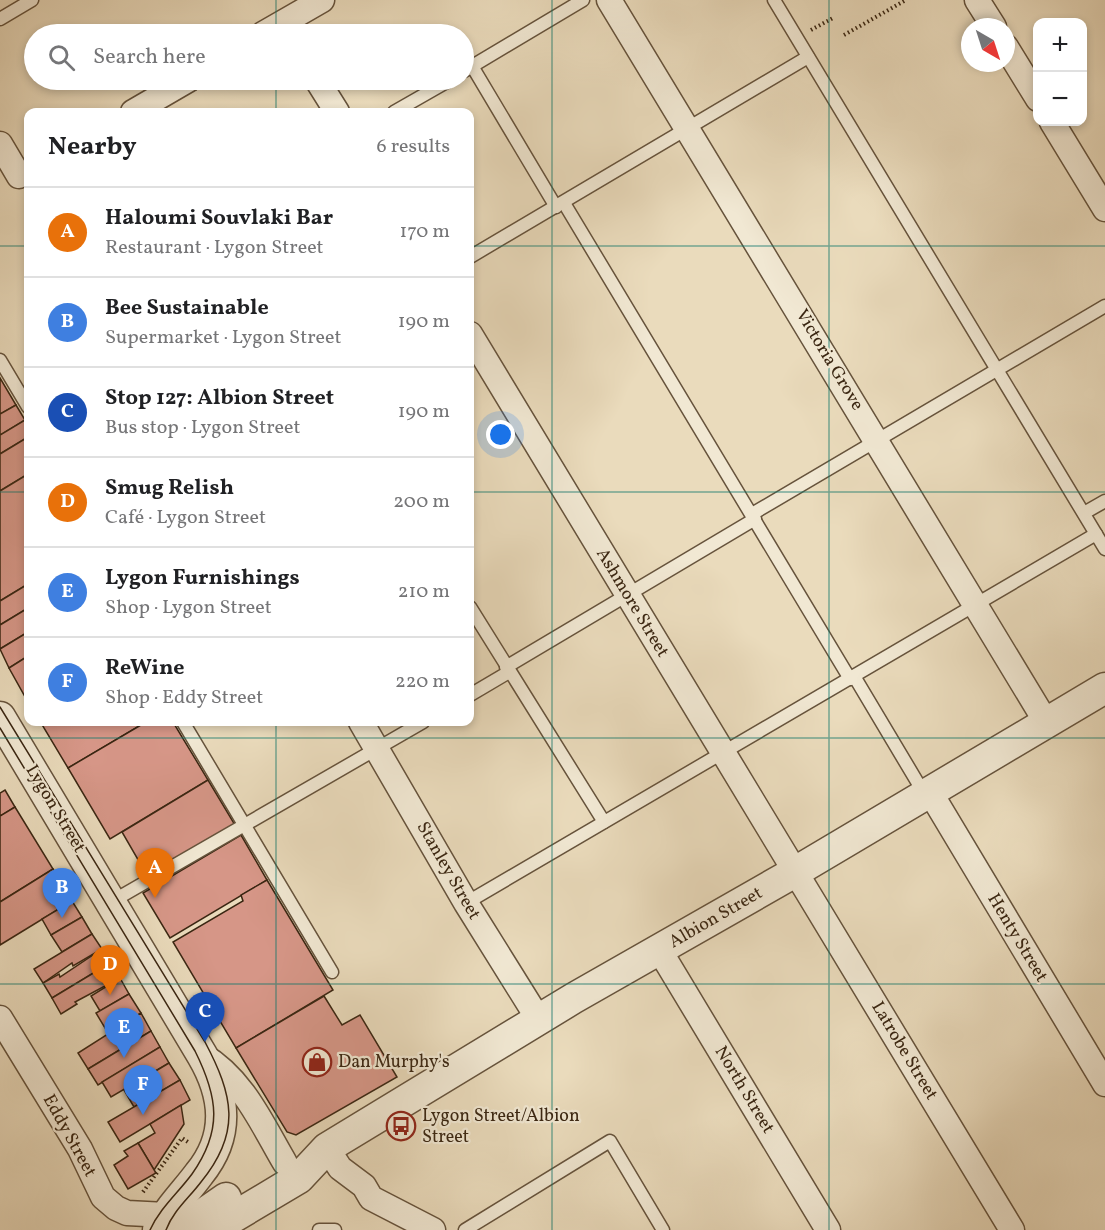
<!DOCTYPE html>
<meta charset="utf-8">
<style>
:root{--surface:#fff;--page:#f2f2f2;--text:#202124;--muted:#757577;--line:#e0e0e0;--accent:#111827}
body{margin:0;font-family:Vollkorn,serif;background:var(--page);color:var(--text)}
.controls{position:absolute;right:18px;top:18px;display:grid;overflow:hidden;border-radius:12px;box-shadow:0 3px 9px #0003}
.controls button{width:54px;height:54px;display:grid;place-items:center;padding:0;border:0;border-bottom:2px solid var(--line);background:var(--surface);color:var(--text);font:30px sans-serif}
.compass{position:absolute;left:961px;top:18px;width:54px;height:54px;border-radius:50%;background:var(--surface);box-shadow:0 3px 9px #0003;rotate:141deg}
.you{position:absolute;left:501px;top:435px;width:21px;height:21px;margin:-15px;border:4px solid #fff;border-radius:50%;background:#1a73e8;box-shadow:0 0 0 9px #1a73e833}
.badge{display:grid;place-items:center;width:39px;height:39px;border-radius:50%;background:var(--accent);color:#fff;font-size:20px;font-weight:700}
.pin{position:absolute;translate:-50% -50px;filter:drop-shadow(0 2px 3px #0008)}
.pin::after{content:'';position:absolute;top:32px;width:21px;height:18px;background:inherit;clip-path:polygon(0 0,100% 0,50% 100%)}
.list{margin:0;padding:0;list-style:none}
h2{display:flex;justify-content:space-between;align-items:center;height:78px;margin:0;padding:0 24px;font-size:26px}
h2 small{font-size:20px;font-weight:400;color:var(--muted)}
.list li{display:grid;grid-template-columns:39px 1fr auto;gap:18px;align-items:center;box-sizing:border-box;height:90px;padding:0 24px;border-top:2px solid var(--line)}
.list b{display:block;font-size:22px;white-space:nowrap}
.list p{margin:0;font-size:20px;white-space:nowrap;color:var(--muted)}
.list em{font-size:20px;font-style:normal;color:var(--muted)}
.icon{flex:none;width:33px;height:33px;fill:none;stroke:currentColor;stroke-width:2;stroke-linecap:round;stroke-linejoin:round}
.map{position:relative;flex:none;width:1105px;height:1230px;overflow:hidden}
.search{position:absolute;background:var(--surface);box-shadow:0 3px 9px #0003;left:24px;top:24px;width:450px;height:66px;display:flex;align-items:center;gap:15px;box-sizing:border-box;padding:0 21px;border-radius:33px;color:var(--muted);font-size:22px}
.panel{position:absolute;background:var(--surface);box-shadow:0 3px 9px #0003;left:24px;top:108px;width:450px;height:618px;border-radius:12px}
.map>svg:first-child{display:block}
</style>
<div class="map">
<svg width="1105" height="1230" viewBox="0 0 1105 1230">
<rect width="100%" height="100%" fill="#eadbbc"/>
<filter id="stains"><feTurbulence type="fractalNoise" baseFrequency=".00333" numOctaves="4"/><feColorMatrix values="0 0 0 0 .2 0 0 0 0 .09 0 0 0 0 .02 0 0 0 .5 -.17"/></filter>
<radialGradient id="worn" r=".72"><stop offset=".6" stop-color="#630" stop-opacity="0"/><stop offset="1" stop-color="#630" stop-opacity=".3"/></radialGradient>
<g fill="#d69687" stroke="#3a2612" stroke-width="1.5">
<path d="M0,378L16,405L0,414Z"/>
<path d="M16,405L25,420L0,435V414Z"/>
<path d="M25,420L28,426V437L0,454V435Z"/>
<path d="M28,437V474L0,491V454Z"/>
<path d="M28,474V584L0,601V491Z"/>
<path d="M28,584V608L0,625V601Z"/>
<path d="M28,608V632L0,649V625Z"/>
<path d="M28,632V656L9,668L0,649Z"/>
<path d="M28,656V702L9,668Z"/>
<path d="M44,722H146L68,768L41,723Z"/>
<path d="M146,722H173L208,780L110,839L68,768Z"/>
<path d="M208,780L235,825L148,877L122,832Z"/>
<path d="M5,790L15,807L0,816V793Z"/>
<path d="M15,807L53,869L0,902V816Z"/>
<path d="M241,835L267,880L170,938L143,893Z"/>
<path d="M53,869L72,901L0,945V902Z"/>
<path d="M267,880L333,990L236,1048L173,942L243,901L241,895Z"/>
<path d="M72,901L82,917L51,935L42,919Z"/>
<path d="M82,917L92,934L62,952L51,935Z"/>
<path d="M92,934L102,949L73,966L72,963L43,983L34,969Z"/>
<path d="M102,949L110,963L52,998L43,983L59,974L60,977Z"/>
<path d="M110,963L120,978L75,1002L77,1004L61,1014L52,998Z"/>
<path d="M120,978L129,994L100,1011L91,996Z"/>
<path d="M129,994L141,1013L108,1033L96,1013Z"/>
<path d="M324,996L342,1025L360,1015L397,1077L296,1135L287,1132L236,1048Z"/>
<path d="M141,1013L151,1031L88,1069L78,1053Z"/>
<path d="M151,1031L160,1047L98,1085L88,1069Z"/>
<path d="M160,1047L169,1063L111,1097L102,1082Z"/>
<path d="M169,1063L180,1080L134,1107L124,1090Z"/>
<path d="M180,1080L190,1100L120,1142L108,1122Z"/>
<path d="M181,1105L184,1124L154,1170L138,1143L155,1133L150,1124Z"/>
<path d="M138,1143L156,1173L128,1189L114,1165L128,1156L124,1151Z"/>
</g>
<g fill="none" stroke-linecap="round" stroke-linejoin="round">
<g stroke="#66533c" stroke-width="15">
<g id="service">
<path d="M774,0L1105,549"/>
<path d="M0,19L32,0"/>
<path d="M472,66L556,207"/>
<path d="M464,71L583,0"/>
<path d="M394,112L450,80"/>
<path d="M564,203L850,679"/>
<path d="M470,257L808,57"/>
<path d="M0,360L28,407"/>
<path d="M1084,513L1105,501"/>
<path d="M752,514L1105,306"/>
<path d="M470,607L604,822"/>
<path d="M506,667L755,519"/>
<path d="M854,676L925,795"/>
<path d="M470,695L509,672"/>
<path d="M183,722L332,972"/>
<path d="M111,902L423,722"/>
<path d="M466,903L1096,534"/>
<path d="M319,1230H335"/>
<path d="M465,1230L610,1141L663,1230"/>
</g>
</g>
<g stroke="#66533c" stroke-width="27">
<g id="minor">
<path d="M609,0L1046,722"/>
<path d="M977,0L994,27"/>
<path d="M263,34L322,0"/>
<path d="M1006,47L1038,99"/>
<path d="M317,80L337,112"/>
<path d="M133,112L188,80"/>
<path d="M1052,122L1105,209"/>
<path d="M0,144L19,176"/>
<path d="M470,334L1012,1230"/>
<path d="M361,722L466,903L539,1020"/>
<path d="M930,792L1105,1084"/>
<path d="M660,951L828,1230"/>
<path d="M0,1018L80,1149L103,1197L116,1208L127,1213L166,1215"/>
<path d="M202,1055C243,1079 262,1124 285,1163"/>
<path d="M327,1148L340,1168L364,1186L371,1198L433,1230"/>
</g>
</g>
<g stroke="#66533c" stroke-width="33">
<g id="tertiary">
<path d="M0,717L202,1055C226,1096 230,1136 199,1174C185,1193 168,1209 158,1230"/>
<path d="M180,1230L226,1198"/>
<path d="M212,1230L299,1178L327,1148L574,998L795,872L1105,688"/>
</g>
</g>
<g stroke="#3a2612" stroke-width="4" stroke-dasharray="1.5 3" stroke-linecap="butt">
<path d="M811,30L833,18"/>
<path d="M844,35L906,0"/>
<path d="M143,1192L182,1138L188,1142"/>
</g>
<use href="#service" stroke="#f1e8d3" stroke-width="12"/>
<use href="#minor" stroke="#f1e8d3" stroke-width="24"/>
<use href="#tertiary" stroke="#f1e8d3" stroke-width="30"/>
<g stroke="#3a2612" stroke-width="1.5">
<path d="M0,707L205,1042C233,1095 242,1132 201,1182C189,1198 173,1211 166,1230"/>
<path d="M0,728L195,1051C218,1097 223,1130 192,1174C178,1193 160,1208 150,1230"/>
</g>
</g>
<path fill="none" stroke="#0f766e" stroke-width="1.5" stroke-opacity="0.55" d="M276,0V34M552,0V1230M829,0V1230M276,80V112M0,246H28M470,246H1105M0,492H28M470,492H1105M276,722V1230M0,738H1105M0,984H1105"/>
<defs>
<g id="shop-ring" transform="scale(1.5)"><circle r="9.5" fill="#f1e8d3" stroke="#8f2418" stroke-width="1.5"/><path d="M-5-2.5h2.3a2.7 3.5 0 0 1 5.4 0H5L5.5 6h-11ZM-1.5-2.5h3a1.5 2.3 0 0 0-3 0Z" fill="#8f2418"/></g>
<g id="bus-ring" transform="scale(1.5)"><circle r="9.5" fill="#f1e8d3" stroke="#8f2418" stroke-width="1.5"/><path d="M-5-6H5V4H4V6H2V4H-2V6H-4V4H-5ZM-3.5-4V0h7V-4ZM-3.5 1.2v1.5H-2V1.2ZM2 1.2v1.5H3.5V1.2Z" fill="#8f2418"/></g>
</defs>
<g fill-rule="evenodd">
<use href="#shop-ring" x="317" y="1062"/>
<use href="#bus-ring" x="401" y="1126"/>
</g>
<g text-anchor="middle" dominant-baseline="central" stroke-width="4.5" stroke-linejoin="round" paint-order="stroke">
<g font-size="18" fill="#3a2612" stroke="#f1e8d3">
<text transform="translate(829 360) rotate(59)">Victoria Grove</text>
<text transform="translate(632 603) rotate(59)">Ashmore Street</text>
<text transform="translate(55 809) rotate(59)">Lygon Street</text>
<text transform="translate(448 871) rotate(60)">Stanley Street</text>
<text transform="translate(716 918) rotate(-30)">Albion Street</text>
<text transform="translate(1017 938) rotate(59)">Henty Street</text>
<text transform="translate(904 1051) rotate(59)">Latrobe Street</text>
<text transform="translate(744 1090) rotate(59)">North Street</text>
<text transform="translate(69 1136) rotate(61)">Eddy Street</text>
</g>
<g font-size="18" fill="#3a2612" stroke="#f1e8d3" text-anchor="start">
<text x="338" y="1062">Dan Murphy's</text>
<text x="422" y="1116">Lygon Street/Albion<tspan x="422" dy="21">Street</tspan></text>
</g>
</g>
<rect width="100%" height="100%" filter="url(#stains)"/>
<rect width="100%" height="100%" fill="url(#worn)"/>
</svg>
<div class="controls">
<button>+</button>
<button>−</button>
</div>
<svg class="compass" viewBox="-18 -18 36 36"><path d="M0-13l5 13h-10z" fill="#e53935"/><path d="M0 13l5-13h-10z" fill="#757577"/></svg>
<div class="you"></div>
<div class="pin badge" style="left:155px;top:898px;background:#e8710a">A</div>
<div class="pin badge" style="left:62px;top:918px;background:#3f7fe0">B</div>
<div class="pin badge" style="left:205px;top:1042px;background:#1a4fb4">C</div>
<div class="pin badge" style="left:110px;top:995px;background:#e8710a">D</div>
<div class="pin badge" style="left:124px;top:1058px;background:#3f7fe0">E</div>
<div class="pin badge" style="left:143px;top:1115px;background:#3f7fe0">F</div>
<div class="search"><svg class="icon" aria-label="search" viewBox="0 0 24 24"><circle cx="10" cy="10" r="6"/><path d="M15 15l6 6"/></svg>Search here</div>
<section class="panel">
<h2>Nearby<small>6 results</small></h2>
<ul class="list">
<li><span class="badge" style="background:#e8710a">A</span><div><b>Haloumi Souvlaki Bar</b><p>Restaurant · Lygon Street</p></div><em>170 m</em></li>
<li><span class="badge" style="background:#3f7fe0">B</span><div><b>Bee Sustainable</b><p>Supermarket · Lygon Street</p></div><em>190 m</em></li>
<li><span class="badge" style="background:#1a4fb4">C</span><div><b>Stop 127: Albion Street</b><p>Bus stop · Lygon Street</p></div><em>190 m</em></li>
<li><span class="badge" style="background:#e8710a">D</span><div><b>Smug Relish</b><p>Café · Lygon Street</p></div><em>200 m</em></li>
<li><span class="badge" style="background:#3f7fe0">E</span><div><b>Lygon Furnishings</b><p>Shop · Lygon Street</p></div><em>210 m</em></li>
<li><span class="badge" style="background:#3f7fe0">F</span><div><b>ReWine</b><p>Shop · Eddy Street</p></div><em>220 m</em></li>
</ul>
</section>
</div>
